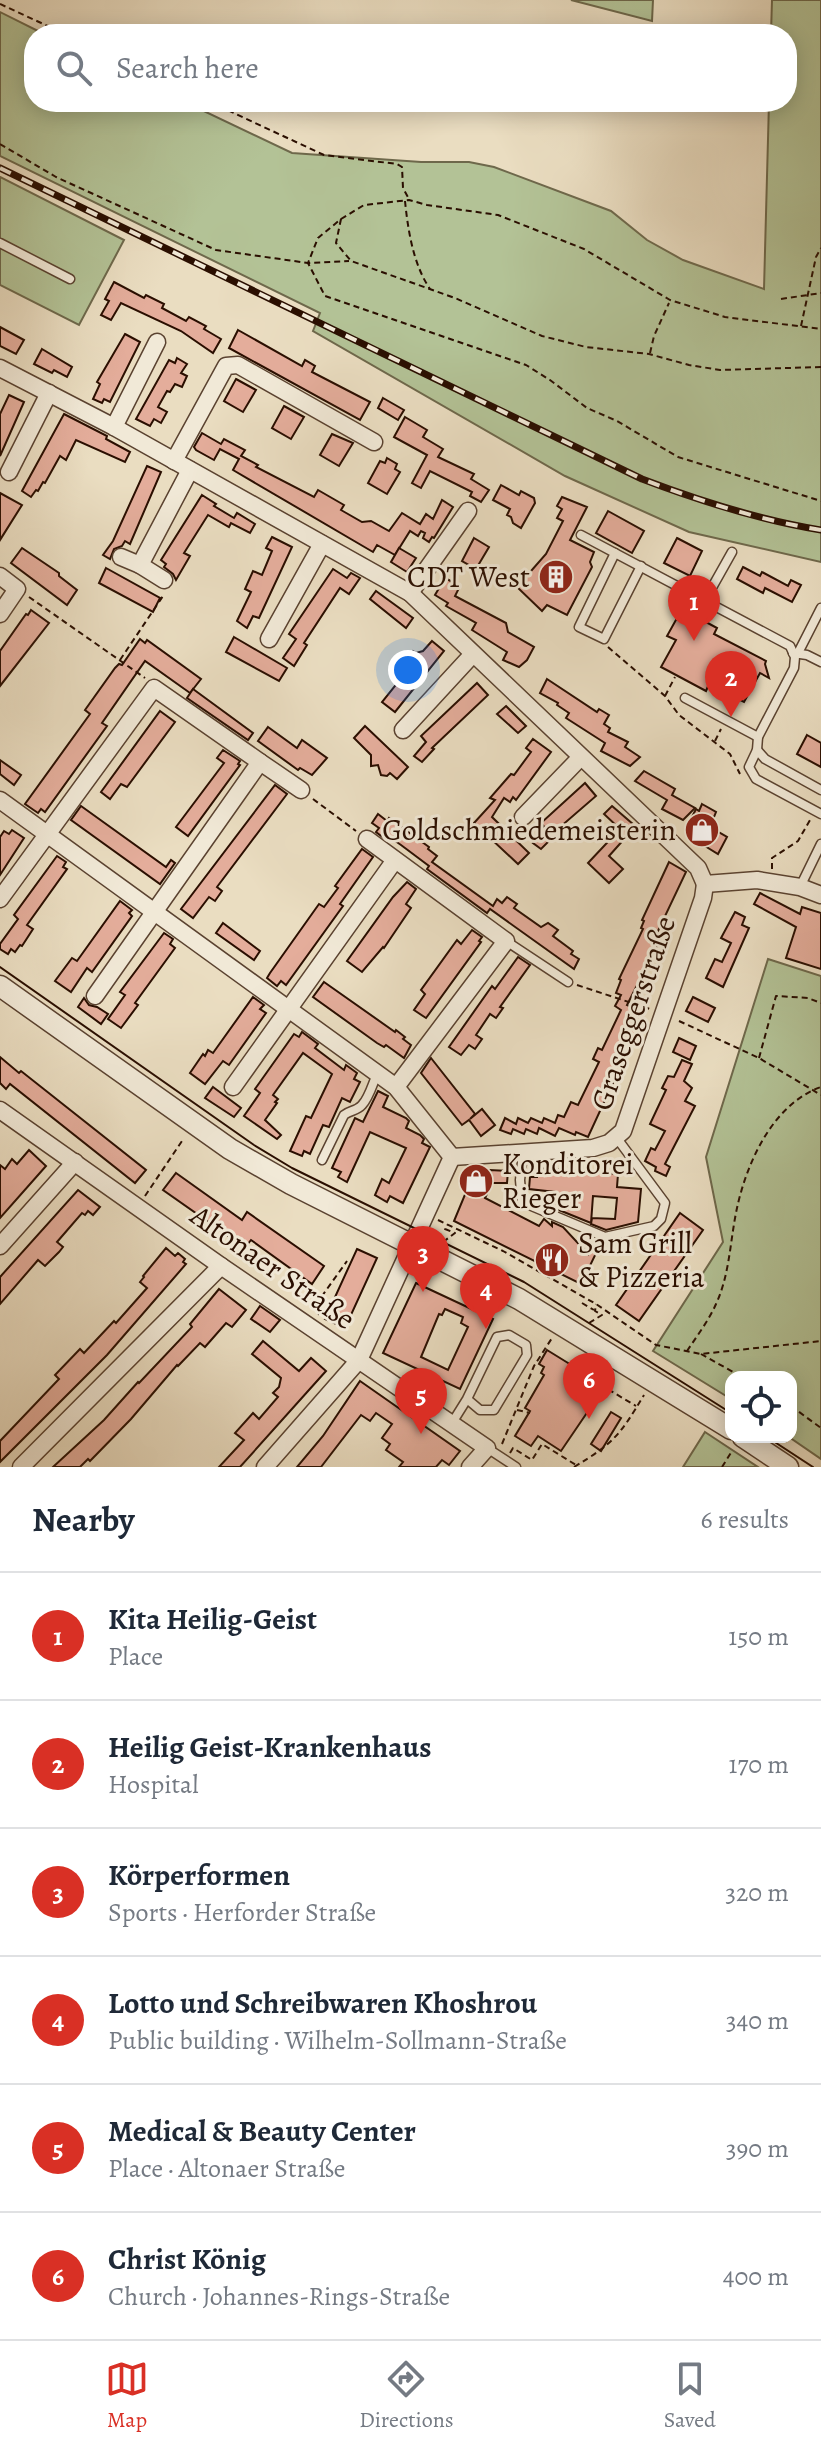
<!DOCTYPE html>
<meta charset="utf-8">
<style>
:root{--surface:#fff;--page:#f6f6f7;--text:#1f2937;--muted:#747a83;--line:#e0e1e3;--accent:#d93025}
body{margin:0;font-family:Alegreya,serif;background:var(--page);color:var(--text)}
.controls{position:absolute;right:24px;bottom:24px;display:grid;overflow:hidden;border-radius:16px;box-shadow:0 4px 20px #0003}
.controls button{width:72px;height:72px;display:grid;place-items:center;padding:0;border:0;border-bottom:2px solid var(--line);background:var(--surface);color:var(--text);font:40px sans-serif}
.you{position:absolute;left:408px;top:670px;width:28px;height:28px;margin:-20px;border:6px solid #fff;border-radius:50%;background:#1a73e8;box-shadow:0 0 0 12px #1a73e833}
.badge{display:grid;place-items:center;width:52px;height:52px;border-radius:50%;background:var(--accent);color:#fff;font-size:26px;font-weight:700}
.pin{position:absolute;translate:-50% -66px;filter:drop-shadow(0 2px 4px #0008)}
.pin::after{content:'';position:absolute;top:42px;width:28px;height:24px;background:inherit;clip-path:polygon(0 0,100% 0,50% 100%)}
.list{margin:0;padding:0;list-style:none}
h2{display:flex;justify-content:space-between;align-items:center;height:104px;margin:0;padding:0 32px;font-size:34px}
h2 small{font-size:26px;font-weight:400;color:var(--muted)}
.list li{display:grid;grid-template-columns:52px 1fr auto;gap:24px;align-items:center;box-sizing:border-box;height:128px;padding:0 32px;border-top:2px solid var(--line)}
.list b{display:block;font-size:30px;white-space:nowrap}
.list p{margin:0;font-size:26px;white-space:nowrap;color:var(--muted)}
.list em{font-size:26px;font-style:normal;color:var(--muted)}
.icon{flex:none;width:44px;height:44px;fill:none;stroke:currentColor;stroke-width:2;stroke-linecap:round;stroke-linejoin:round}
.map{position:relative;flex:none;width:821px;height:1467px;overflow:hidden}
.search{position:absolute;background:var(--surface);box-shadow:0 4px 20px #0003;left:24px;right:24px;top:24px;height:88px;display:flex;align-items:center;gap:20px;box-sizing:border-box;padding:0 28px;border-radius:32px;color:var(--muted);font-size:30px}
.sheet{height:872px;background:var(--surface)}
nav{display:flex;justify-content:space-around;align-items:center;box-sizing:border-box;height:112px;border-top:2px solid var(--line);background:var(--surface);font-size:22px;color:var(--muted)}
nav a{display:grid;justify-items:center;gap:4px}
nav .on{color:var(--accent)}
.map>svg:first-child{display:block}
</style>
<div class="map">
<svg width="821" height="1467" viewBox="0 0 821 1467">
<rect width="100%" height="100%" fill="#eaddc1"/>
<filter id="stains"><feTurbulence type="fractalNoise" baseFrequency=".0025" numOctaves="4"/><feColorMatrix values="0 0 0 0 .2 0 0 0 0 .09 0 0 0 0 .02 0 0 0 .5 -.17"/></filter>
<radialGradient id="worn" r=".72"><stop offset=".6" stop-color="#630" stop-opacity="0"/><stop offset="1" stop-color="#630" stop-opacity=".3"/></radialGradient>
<g fill="#b3c296" stroke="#6e684b" stroke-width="2">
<path d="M571,0H653L652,21Z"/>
<path d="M772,0H821V562L689,532L565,476L313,331L320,313L0,156V12L44,34H34V102H185L292,153L421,162H469L494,167L611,211L647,240L683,260L764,289L769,102H787V34H771Z"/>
<path d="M0,177L124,240L79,325L0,285Z"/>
<path d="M768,959L821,976V1459L789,1437H791V1377H731V1399L653,1351L723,1242L706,1157Z"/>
<path d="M705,1432L758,1467H683Z"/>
</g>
<g fill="#e4ad9b" stroke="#2a0e00" stroke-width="2" fill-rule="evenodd">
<path d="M114,282L144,298L146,295L164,304L162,308L186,321L189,317L206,326L204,329L221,339L213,353L181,331L121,303L111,320L101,315L109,301L105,299Z"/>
<path d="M0,327L24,340L16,354L0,346Z"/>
<path d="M238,330L302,366L305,360L315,366L312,372L370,402L360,420L229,348Z"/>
<path d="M125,334L140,342L110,402L104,399L102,403L93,399L100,384L97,382Z"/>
<path d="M42,349L72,367L67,377L54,370L52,373L34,364Z"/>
<path d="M177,358L187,364L181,373L187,376L182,387L175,384L170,392L167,391L158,407L167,412L161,423L154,419L150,426L136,419L169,360L175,363Z"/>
<path d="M236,379L256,390L243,412L224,401Z"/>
<path d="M9,395L24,402L0,456V414Z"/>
<path d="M383,398L404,410L398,420L378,408Z"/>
<path d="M284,406L304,417L291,439L272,428Z"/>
<path d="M64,414L107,436L106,439L130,452L125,462L76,440L66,460L60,456L45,483L43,482L38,491L36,490L31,497L22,491Z"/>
<path d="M405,417L427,430L423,437L443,449L438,457L474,474L471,479L489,490L481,502L470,496L472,492L430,471L421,488L412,483L427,455L394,437Z"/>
<path d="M202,433L221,444L224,439L245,450L241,456L258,465L256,467L314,497L318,490L344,505L341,510L362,522L371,521L389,531L402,513L420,524L426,514L433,519L442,500L453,507L434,538L432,537L429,542L423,538L425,533L421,531L418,536L410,531L395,555L377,545L373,552L233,470L239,459L220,449L214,460L196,450L194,447Z"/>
<path d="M332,434L353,443L339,466L320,455Z"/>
<path d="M387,458L397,464L395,469L400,472L387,494L368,483L380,461L385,463Z"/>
<path d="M147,466L161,472L130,544L125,541L122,546L114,549L110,559L103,555L113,541Z"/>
<path d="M501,485L519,495L521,491L534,498L535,503L521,528L513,523L511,517L507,515L510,509L493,500Z"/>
<path d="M0,493L22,505L0,540Z"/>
<path d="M202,495L216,504L214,506L234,518L237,513L255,524L250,533L231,523L229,527L208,515L184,553L190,556L176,580L173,574L164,567L166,564L161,560Z"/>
<path d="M562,497L587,507L570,540L594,552L590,562L592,567L567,615L547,605L542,611L517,587L546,554L563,521L557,518L562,509L557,506Z"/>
<path d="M608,511L644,531L632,553L596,533Z"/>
<path d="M272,537L292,547L259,618L253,616L247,628L237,621L251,592L245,589L253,571L262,575L272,551L266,548Z"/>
<path d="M474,538L489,547L476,569L462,561Z"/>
<path d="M677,538L702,551L690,576L664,563Z"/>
<path d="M22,548L59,573V576L77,590L67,605L11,563Z"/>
<path d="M399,548L416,558L407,572L391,562Z"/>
<path d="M743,567L760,576L762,572L788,586L791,580L801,585L792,602L765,588L763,593L737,579Z"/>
<path d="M106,568L160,598L153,612L99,583Z"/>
<path d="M333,569L347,578L351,573L360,578L349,594L340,588L304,643L307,645L294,666L283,658L296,639L289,634Z"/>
<path d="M445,578L460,586L455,596L506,623L508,632L534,647L527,660L519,667L503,660L507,652L472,630L476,623L446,606L448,603L435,595Z"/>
<path d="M376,591L413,618L406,628L370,599Z"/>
<path d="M682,609L717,628L714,634L766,661L765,664L769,678L760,673L744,702L709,684L706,691L661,667L676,640L667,636Z"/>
<path d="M31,610L49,623L0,686V651L26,614L28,615Z"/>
<path d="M234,637L287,668L279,681L226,652Z"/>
<path d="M140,639L145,643L147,640L201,679L190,693L145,661L102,723L107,726L45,812L41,809L38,813L25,804L90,714L85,710L115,668L119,664L122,665Z"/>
<path d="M432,641L444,651L395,712L382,702L411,666L405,662L413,651L416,653L423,651Z"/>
<path d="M547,679L597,712L599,709L609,715L604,724L610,728L608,732L628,742L625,747L640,757L630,766L601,751L605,743L566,718L569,713L557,705L558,703L540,693Z"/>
<path d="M477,683L488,695L432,748L434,749L422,762L414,756L426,742L421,736Z"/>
<path d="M193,689L253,733L248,740L187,698Z"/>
<path d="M506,706L526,726L518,733L497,714Z"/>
<path d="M160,711L175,722L127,787L121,784L110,799L101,792Z"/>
<path d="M365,726L408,767L397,779L390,773L387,776L381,775L378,765L371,766V755L354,738Z"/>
<path d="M268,727L297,748L302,740L327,758L312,775L300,768L298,770L258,741Z"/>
<path d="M807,735L821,743V767L797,754Z"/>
<path d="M533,739L551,752L516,800L513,797L510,802L504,798L492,817L529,853L518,864L474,823L495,800L490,798L511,774L514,775L531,752L526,748Z"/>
<path d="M223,750L240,761L238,764L240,765L188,836L176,827L224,763L217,758Z"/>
<path d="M0,760L21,775L14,785L0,774Z"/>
<path d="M644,771L675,789L672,795L695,808L683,820L662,809L667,800L635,781Z"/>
<path d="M585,783L596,796L552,834L554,836L541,849L533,843L546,829L541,823Z"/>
<path d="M275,785L287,794L217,887L222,891L215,901L209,897L193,918L181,909Z"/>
<path d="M702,804L716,812L710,827L727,837L718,854L700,843L705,834L689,823L696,809L699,811Z"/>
<path d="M81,806L166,867L171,860L175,863L160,884L71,820Z"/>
<path d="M612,806L634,825V828L609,856L623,869L609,883L588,863L620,829L604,814Z"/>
<path d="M378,814L387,821L389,818L429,847L428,849L437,856L432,862L493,906L497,899L502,903L507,897L517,904L514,908L541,927L548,923L558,930L553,936L573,951L571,954L579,959L574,969L490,909L487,913L427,869L429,866L401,845L388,836L385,839L376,832L379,828L372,823Z"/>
<path d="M12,830L24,838L0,875V837L4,831L9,834Z"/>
<path d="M362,849L373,857L340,904L343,906L286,985L281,981L277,986L267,978L270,973L319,904L324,907L338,888L335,886Z"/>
<path d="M57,856L66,862L63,867L67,869L27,925L33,929L22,946L20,945L15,952L11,949L8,954L0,949V944L18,919L14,915Z"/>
<path d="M669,862L686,872L656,935L661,938L627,1005L636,1009L633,1014L643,1018L588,1137L576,1132L575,1135L559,1128L555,1136L539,1128L537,1134L526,1129L524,1134L513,1129L511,1134L500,1130L505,1118L516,1124L518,1118L528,1123L531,1118L542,1123L544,1118L555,1123L558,1115L564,1117L571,1102L578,1105L599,1062L593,1059L598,1048L602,1050L621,1010L615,1006L621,995L616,993L621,980L619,979L643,929L641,928L644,921L642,920Z"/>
<path d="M407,882L416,889L406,904L411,908L384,948L383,947L362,972L347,961L393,897Z"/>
<path d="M760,893L800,914L802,907L821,913V969L786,958L796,927L754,904Z"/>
<path d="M120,901L132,910L129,913L132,916L92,972L87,968L71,992L55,981L72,958L77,961Z"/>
<path d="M735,912L745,917L742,925L749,928L723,987L706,978L715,959L722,962L731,943L721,938Z"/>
<path d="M223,923L260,951L254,960L216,933Z"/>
<path d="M472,930L482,937L479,941L481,942L426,1018L414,1010L425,994L421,990L457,940L461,944Z"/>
<path d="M164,933L173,939L170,944L175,948L135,1003L138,1005L121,1028L108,1019L125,995L120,992Z"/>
<path d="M518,957L530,965L500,1007L503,1008L496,1018L490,1014L476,1035L482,1039L475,1049L469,1045L461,1055L449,1047L492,986L495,989Z"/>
<path d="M324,982L395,1032L396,1030L405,1037L403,1039L411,1045L404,1058L386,1045L384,1047L377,1043L313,997Z"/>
<path d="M253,997L264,1005L260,1009L266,1013L229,1065L223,1061L205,1084L190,1073L203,1054L205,1056L208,1050L213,1053Z"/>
<path d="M693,997L715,1008L708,1022L686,1011Z"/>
<path d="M84,998L89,1005L97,1007L108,1014L101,1024L78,1007Z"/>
<path d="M302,1032L318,1044L315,1048L344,1070L346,1065L357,1073L354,1079L360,1082L350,1102L342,1098L329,1127L323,1125L310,1154L304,1151L302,1156L290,1151L306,1116L311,1118L332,1074L303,1053L273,1095L278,1099L275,1102L277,1103L265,1120L281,1135L277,1139L244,1116L260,1093L255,1089L294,1034L299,1037Z"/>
<path d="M679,1038L696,1046L690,1060L673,1052Z"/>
<path d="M0,1057L19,1073L21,1071L146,1170L135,1183L10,1084L6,1089L0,1083Z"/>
<path d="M431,1058L475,1114L470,1119L482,1109L495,1125L481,1136L469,1120L462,1125L421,1073Z"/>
<path d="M682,1060L692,1064L684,1081L692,1088L685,1101L695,1106L665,1164L670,1167L666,1176L655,1171L656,1167L645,1161L651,1148L655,1150L665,1131L650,1124L666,1090L662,1088L668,1076L674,1077Z"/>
<path d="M213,1087L241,1108L234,1117L205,1098Z"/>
<path d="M378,1091L388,1096L383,1107L406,1118L409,1121L406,1128L420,1135L424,1139L422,1143L430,1147L403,1203L390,1196L387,1202L375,1195L382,1179L389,1183L406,1148L370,1132L347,1182L338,1177L341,1172L332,1168L355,1118L363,1122Z"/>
<path d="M29,1150L46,1166L0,1218V1165L5,1169L12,1159L17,1164Z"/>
<path d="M476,1168L489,1173L490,1170L508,1171L507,1183H492L485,1198L539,1226L544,1219L552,1226V1222L563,1227L588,1254L590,1238L601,1243L581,1284L454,1221Z"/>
<path d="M537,1168L618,1174L617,1187L641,1189L638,1222L606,1230L591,1224L592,1218L615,1219L617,1198L593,1196L591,1223L554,1208L555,1192L529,1189L530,1177H537Z"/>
<path d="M176,1173L242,1220L247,1212L324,1266L312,1284L251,1240L247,1245L232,1234L230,1237L163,1190Z"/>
<path d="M78,1190L100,1207L93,1215L88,1211L85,1215L82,1213L57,1242L63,1247L59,1252L45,1266L38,1260L0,1304V1277Z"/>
<path d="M680,1213L703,1230L639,1321L616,1305Z"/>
<path d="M166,1248L175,1256L178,1253L185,1259L183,1262L186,1264L107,1355L0,1462V1441L59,1379L55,1375L80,1349L84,1353L114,1321L116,1323L147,1288L140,1282L144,1277L143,1276Z"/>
<path d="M357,1249L377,1258L345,1328L325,1319Z"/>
<path d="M416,1283L493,1319L460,1389L383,1353ZM445,1309L463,1317L461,1323L468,1327L448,1370L421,1357L439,1314L442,1315Z"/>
<path d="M219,1289L246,1310L232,1327L226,1323L205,1347L200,1343L178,1366L177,1365L131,1419L90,1461L88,1459L80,1467H53L104,1420L138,1382L139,1383L192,1327L190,1324Z"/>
<path d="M260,1306L280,1320L270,1332L251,1319Z"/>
<path d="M263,1341L299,1371L311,1358L326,1371L240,1467H219L244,1440L235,1433L253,1413L259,1419L278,1397L273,1393L279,1387L281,1378L252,1354Z"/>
<path d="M547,1350L581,1371L575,1381L597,1398L561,1451L538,1436L531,1446L515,1436L530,1411L525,1408L544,1375L541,1373L544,1367L539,1364Z"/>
<path d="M360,1381L460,1451L449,1465L442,1460L436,1467H399L403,1462L386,1450L390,1444L382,1438L392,1424L376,1413L370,1421L361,1415L321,1467H297L323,1436Z"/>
<path d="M611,1412L621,1418L601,1451L591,1444Z"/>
</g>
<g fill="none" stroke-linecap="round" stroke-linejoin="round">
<g stroke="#5a4230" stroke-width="11">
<g id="service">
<path d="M0,243L70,279"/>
<path d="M581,535L790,646L795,657L794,668L758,737L757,750L749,767L756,779L821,814"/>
<path d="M615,553L579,627L604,639L641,566"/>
<path d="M705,600L732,552"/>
<path d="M793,653L807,655L821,662"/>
<path d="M798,653L821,608"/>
<path d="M685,698L758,737"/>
<path d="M757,750L765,759L821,790"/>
<path d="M800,887L821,844"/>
<path d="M506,941L568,982"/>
<path d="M523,1153L520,1180L522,1202L605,1237L654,1226L661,1219L665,1203L616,1137"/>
<path d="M322,1160L344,1115C350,1110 357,1111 362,1105C369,1098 373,1083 377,1074"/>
<path d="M452,1423L467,1399L497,1337L509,1335L526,1345L527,1355L494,1410H480L467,1399"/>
<path d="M487,1448L516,1467"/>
</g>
</g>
<g stroke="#5a4230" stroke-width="19">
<g id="minor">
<path d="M0,368L114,427L410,593L698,868L705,884L757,880L800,887L821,895"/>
<path d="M114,427L157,342"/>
<path d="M174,461L226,366L238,365L374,442"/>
<path d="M9,472L49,393"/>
<path d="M121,557L140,565"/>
<path d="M0,576L17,589L0,614"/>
<path d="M164,580L140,565L190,470"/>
<path d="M410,593L468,511"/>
<path d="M269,639L322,544"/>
<path d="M403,730L473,654"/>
<path d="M260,762L301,790"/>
<path d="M0,800L396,1087L452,1157L359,1360L265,1467"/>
<path d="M523,817L580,758"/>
<path d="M367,839L506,941L396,1087"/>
<path d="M0,899L154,688L260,762L95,996"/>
<path d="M233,1087L395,860"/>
<path d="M0,1110L221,1266L487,1448L470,1467"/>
<path d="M452,1157L593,1148L609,1143L623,1131L703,898L705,884"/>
<path d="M0,1246L75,1162"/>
<path d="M21,1467L221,1266"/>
</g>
</g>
<g stroke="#5a4230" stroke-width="23">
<g id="tertiary">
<path d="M0,986L230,1149L291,1184L519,1299L731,1429"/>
<path d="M743,1437L788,1467"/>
</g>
</g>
<g stroke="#2a0e00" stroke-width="2" stroke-dasharray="6 4" stroke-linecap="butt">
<path d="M0,4L65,34"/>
<path d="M210,102L324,155L397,164L402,167L403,188L409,199"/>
<path d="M0,144L56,177L216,250L308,263L349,261"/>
<path d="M405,201C408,230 413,264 430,289"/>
<path d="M341,219L364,205L409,200L427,205L498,215L584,249L670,300L725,317L821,329"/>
<path d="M781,299L821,293"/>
<path d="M801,326L816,257L821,248"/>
<path d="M650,353L654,336L669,303"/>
<path d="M821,367L720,370L689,365L649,354L586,347L542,336L455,298L351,261L336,243L341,219L318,238L308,263L325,296L526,365L550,380L587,408L617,421L678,457L821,501"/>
<path d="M29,597L145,678"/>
<path d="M608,647L665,696L679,715L730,754L740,774"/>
<path d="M120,660L163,596"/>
<path d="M665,696L675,677"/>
<path d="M715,741L721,729"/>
<path d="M313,799L356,831"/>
<path d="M772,869V858L798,841L810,820"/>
<path d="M577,985L650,1009"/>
<path d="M679,1021L759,1058L821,1095"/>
<path d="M759,1058L776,996L808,998L821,1003"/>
<path d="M145,1196L184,1138"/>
<path d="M438,1220L503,1251L596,1304L656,1345L701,1354L821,1341"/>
<path d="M443,1242L455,1233L445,1229L447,1225"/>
<path d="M582,1303L594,1310"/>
<path d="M319,1315L317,1303L347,1261"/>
<path d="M589,1323L602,1315L595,1311L596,1304"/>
<path d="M687,1351C697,1336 709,1320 716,1304C730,1274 730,1240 737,1208C747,1162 773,1104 821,1087"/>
<path d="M701,1354L742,1377"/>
<path d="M591,1379L585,1373L591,1363"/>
<path d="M585,1387L591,1379L636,1406"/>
<path d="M791,1406L821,1428"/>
<path d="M517,1410L530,1413"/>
<path d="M502,1444L534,1366L552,1338"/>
<path d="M510,1453L513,1448L532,1460L542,1444L576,1465"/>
<path d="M574,1467C614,1443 620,1435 644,1395"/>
<path d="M722,1467L732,1451"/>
</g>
<use href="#service" stroke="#f1e9d7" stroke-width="8"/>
<use href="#minor" stroke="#f1e9d7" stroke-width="16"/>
<use href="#tertiary" stroke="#f1e9d7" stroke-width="20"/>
<g stroke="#2a0e00" stroke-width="2">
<path d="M0,967L254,1145L292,1168L524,1282L731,1413"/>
<path d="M767,1437L813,1467"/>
</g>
<g stroke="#2a0e00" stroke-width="7">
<path id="rail" d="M0,168L642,479C700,501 759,520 821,530"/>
</g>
<use href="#rail" stroke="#f1e9d7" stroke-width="4" stroke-dasharray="12" stroke-linecap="butt"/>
</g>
<defs>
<g id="building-disc" transform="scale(1.8)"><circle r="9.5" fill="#8f2418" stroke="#f1e9d7"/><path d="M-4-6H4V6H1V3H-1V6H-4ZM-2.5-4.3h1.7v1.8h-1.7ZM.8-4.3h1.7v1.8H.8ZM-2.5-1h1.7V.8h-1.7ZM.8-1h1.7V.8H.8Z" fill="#fff"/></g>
<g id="shop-disc" transform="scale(1.8)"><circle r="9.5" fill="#8f2418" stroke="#f1e9d7"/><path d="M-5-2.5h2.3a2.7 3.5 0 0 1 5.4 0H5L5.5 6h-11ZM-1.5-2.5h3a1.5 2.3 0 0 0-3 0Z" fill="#fff"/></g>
<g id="restaurant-disc" transform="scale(1.8)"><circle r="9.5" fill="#8f2418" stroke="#f1e9d7"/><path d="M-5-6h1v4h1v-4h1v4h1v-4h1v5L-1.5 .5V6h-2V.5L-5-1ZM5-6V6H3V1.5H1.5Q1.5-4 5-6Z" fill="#fff"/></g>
</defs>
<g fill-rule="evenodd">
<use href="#building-disc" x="556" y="577"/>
<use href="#shop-disc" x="702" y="830"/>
<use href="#shop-disc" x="476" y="1181"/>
<use href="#restaurant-disc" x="552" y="1260"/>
</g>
<g text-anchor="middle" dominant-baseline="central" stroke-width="6" stroke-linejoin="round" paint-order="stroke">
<g font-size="30" fill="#2a0e00" stroke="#f1e9d7" text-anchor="end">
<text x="530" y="577">CDT West</text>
<text x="676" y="830">Goldschmiedemeisterin</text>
<text x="502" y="1164" text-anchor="start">Konditorei<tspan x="502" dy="34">Rieger</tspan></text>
<text x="578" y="1243" text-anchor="start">Sam Grill<tspan x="578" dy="34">&amp; Pizzeria</tspan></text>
</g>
<g font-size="30" fill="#2a0e00" stroke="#f1e9d7">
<text transform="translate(633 1013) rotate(-71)">Graseggerstraße</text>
<text transform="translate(273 1267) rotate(35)">Altonaer Straße</text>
</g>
</g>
<rect width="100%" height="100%" filter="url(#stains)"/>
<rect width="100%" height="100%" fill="url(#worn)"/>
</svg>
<div class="controls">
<button><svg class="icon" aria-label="locate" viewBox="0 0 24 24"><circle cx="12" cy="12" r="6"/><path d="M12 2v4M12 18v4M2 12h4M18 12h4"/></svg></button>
</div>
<div class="you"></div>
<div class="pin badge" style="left:694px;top:641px">1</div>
<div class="pin badge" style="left:731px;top:717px">2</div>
<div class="pin badge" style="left:423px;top:1292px">3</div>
<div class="pin badge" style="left:486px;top:1329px">4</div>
<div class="pin badge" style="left:421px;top:1434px">5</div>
<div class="pin badge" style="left:589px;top:1419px">6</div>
<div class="search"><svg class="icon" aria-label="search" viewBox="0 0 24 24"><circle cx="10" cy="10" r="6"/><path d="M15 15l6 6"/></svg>Search here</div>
</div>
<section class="sheet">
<h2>Nearby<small>6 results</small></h2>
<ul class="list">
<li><span class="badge">1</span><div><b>Kita Heilig-Geist</b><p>Place</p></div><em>150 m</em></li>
<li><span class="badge">2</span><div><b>Heilig Geist-Krankenhaus</b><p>Hospital</p></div><em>170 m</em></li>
<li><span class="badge">3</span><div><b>Körperformen</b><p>Sports · Herforder Straße</p></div><em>320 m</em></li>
<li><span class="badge">4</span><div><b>Lotto und Schreibwaren Khoshrou</b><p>Public building · Wilhelm-Sollmann-Straße</p></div><em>340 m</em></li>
<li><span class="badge">5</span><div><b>Medical &amp; Beauty Center</b><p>Place · Altonaer Straße</p></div><em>390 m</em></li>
<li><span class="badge">6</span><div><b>Christ König</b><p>Church · Johannes-Rings-Straße</p></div><em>400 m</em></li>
</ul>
</section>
<nav>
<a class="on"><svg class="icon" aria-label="map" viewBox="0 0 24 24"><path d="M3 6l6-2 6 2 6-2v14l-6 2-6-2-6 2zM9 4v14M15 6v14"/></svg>Map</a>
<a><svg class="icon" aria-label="directions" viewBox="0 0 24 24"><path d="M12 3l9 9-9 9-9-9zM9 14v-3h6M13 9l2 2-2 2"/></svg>Directions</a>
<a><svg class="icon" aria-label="saved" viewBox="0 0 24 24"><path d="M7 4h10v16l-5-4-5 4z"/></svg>Saved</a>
</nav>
